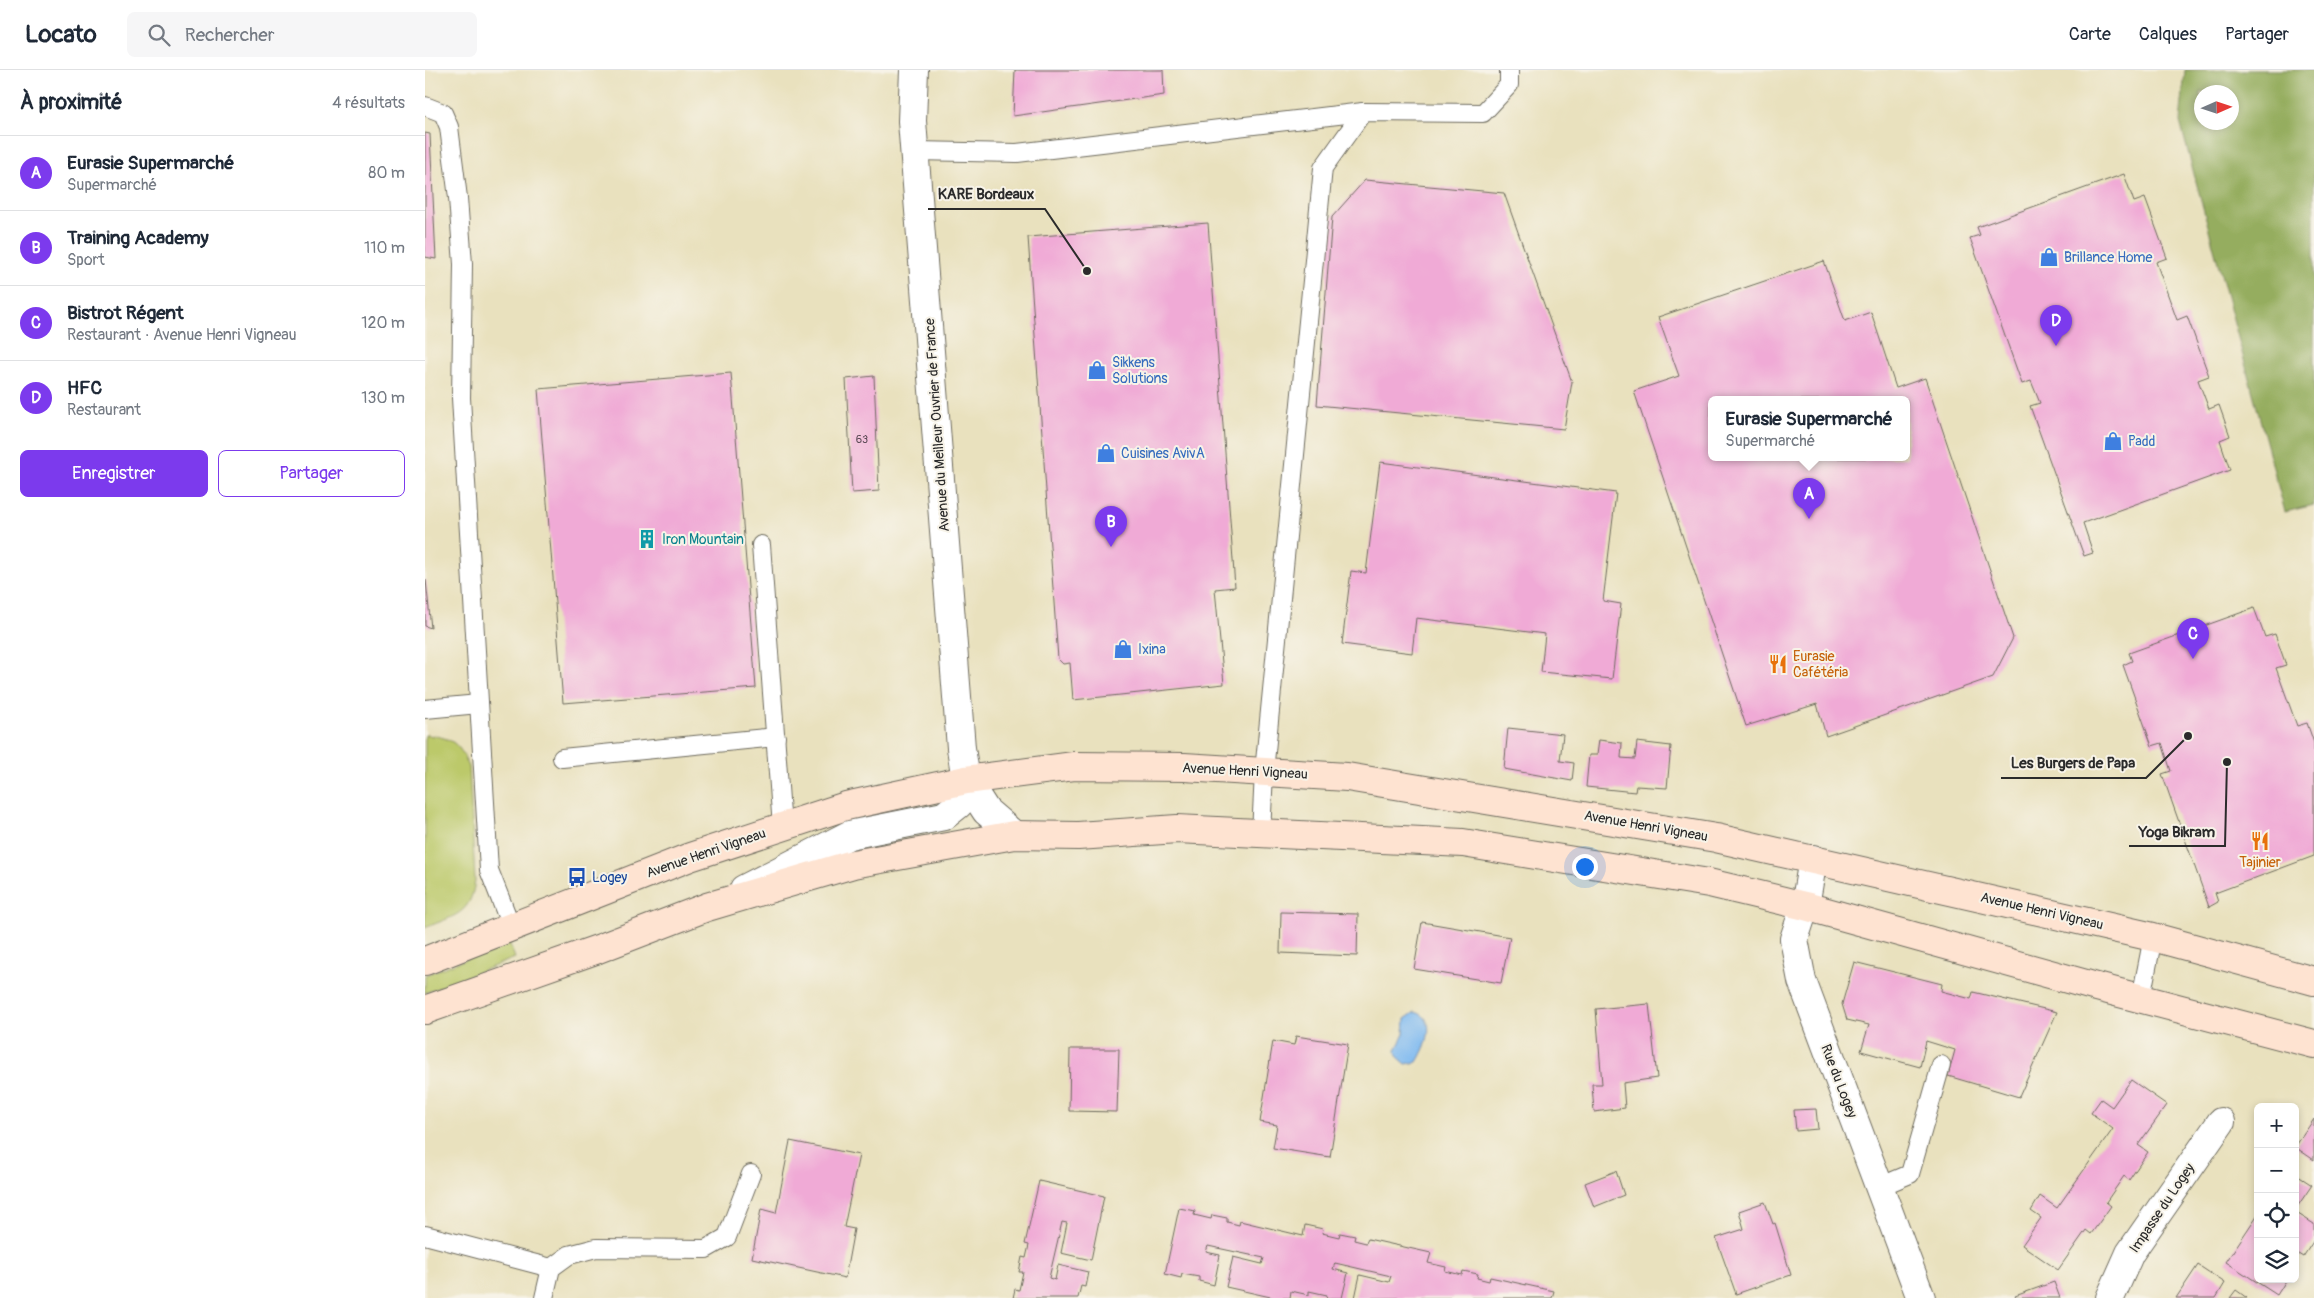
<!DOCTYPE html>
<html lang="fr">
<meta charset="utf-8">
<style>
:root{--surface:#fff;--page:#f6f6f7;--text:#1f2937;--muted:#747a83;--line:#e0e1e3;--accent:#7c3aed}
body{margin:0;font-family:Pangolin,sans-serif;background:var(--page);color:var(--text)}
.controls{position:absolute;right:15px;bottom:15px;display:grid;overflow:hidden;border-radius:8px;box-shadow:0 2px 8px #0003}
.controls button{width:45px;height:45px;display:grid;place-items:center;padding:0;border:0;border-bottom:1px solid var(--line);background:var(--surface);color:var(--text);font:25px sans-serif}
.compass{position:absolute;left:1769px;top:15px;width:45px;height:45px;border-radius:50%;background:var(--surface);box-shadow:0 2px 8px #0003;rotate:87deg}
.you{position:absolute;left:1159px;top:796px;width:18px;height:18px;margin:-12px;border:4px solid #fff;border-radius:50%;background:#1a73e8;box-shadow:0 0 0 8px #1a73e833}
.badge{display:grid;place-items:center;width:32px;height:32px;border-radius:50%;background:var(--accent);color:#fff;font-size:16px;font-weight:700}
.pin{position:absolute;translate:-50% -41px;filter:drop-shadow(0 1px 2px #0008)}
.pin::after{content:'';position:absolute;top:26px;width:18px;height:15px;background:inherit;clip-path:polygon(0 0,100% 0,50% 100%)}
.popup{position:absolute;left:1283px;top:326px;width:202px;height:65px;box-sizing:border-box;display:grid;place-content:center;border-radius:8px;background:var(--surface);filter:drop-shadow(0 1px 4px #0005);font-size:16px;white-space:nowrap;color:var(--muted)}
.popup b{font-size:19px;color:var(--text)}
.popup::after{content:'';position:absolute;left:50%;top:100%;margin-left:-10px;border:10px solid transparent;border-top-color:var(--surface)}
.list{margin:0;padding:0;list-style:none}
h2{display:flex;justify-content:space-between;align-items:center;height:65px;margin:0;padding:0 20px;font-size:21px}
h2 small{font-size:16px;font-weight:400;color:var(--muted)}
.list li{display:grid;grid-template-columns:32px 1fr auto;gap:15px;align-items:center;box-sizing:border-box;height:75px;padding:0 20px;border-top:1px solid var(--line)}
.list b{display:block;font-size:19px;white-space:nowrap}
.list p{margin:0;font-size:16px;white-space:nowrap;color:var(--muted)}
.list em{font-size:16px;font-style:normal;color:var(--muted)}
.actions{display:flex;gap:10px;padding:15px 20px}
.actions a{flex:1;padding:11px 0;border:1px solid var(--accent);border-radius:8px;text-align:center;font-size:18px;color:var(--accent)}
.actions .main{background:var(--accent);color:#fff}
.icon{flex:none;width:28px;height:28px;fill:none;stroke:currentColor;stroke-width:2;stroke-linecap:round;stroke-linejoin:round}
.map{position:relative;flex:none;width:1889px;height:1228px;overflow:hidden}
header{display:flex;align-items:center;gap:30px;box-sizing:border-box;height:70px;padding:0 25px;background:var(--surface);border-bottom:1px solid var(--line)}
header strong{font-size:24px}
nav{display:flex;gap:28px;margin-inline-start:auto;font-size:18px}
.search{width:350px;height:45px;background:var(--page);display:flex;align-items:center;gap:12px;box-sizing:border-box;padding:0 18px;border-radius:8px;color:var(--muted);font-size:19px}
main{display:flex}
aside{flex:1;background:var(--surface)}
.map>svg:first-child{display:block}
</style>
<header>
<strong>Locato</strong>
<div class="search"><svg class="icon" aria-label="search" viewBox="0 0 24 24"><circle cx="10" cy="10" r="6"/><path d="M15 15l6 6"/></svg>Rechercher</div>
<nav><a>Carte</a><a>Calques</a><a>Partager</a></nav>
</header>
<main>
<aside>
<h2>À proximité<small>4 résultats</small></h2>
<ul class="list">
<li><span class="badge">A</span><div><b>Eurasie Supermarché</b><p>Supermarché</p></div><em>80 m</em></li>
<li><span class="badge">B</span><div><b>Training Academy</b><p>Sport</p></div><em>110 m</em></li>
<li><span class="badge">C</span><div><b>Bistrot Régent</b><p>Restaurant · Avenue Henri Vigneau</p></div><em>120 m</em></li>
<li><span class="badge">D</span><div><b>HFC</b><p>Restaurant</p></div><em>130 m</em></li>
</ul>
<div class="actions"><a class="main">Enregistrer</a><a>Partager</a></div>
</aside>
<div class="map">
<svg width="1889" height="1228" viewBox="0 0 1889 1228">
<rect width="100%" height="100%" fill="#f7f3e8"/>
<filter id="ink" filterUnits="userSpaceOnUse"><feTurbulence type="fractalNoise" baseFrequency=".02" numOctaves="2"/><feDisplacementMap in="SourceGraphic" scale="10" xChannelSelector="R" yChannelSelector="G"/><feConvolveMatrix kernelMatrix="1 2 1 2 8 2 1 2 1" color-interpolation-filters="sRGB"/></filter>
<filter id="wash" filterUnits="userSpaceOnUse"><feTurbulence type="fractalNoise" baseFrequency=".0096" numOctaves="4" result="noise"/><feDisplacementMap in="SourceGraphic" scale="20" xChannelSelector="R" yChannelSelector="G"/><feGaussianBlur stdDeviation="1.12" result="paint"/><feColorMatrix in="noise" values="0 0 0 0 0 0 0 0 0 0 0 0 0 0 0 0 0 1.4 0 .05"/><feComposite in="paint" operator="in"/></filter>
<g filter="url(#wash)">
<rect width="100%" height="100%" fill="#e9e1be"/>
<g fill="#bcc96a" stroke="#747a4a">
<path d="M0,665C26,667 34,672 44,697L50,810C46,846 29,845 0,858Z"/>
<path d="M84,872L90,888L0,923V905Z"/>
</g>
<path fill="#95ad5e" stroke="#606c44" fill-rule="evenodd" d="M1760,0H1889V435L1860,442L1755,52ZM1776,22H1806V52H1776Z"/>
<path fill="#7eb9f0" stroke="#54728e" d="M990,942C1014,948 1001,977 992,992L981,994L972,986L971,980L979,964L980,949Z"/>
<g id="blocks">
<g fill="#f0aad6" fill-rule="evenodd">
<path d="M590,0H738L739,25L588,46Z"/>
<path d="M0,63L5,64L11,189L0,187Z"/>
<path d="M1699,104L1709,132L1720,128L1742,188L1731,192L1752,250L1762,246L1784,306L1773,310L1784,339L1794,335L1805,366L1795,370L1805,400L1658,453L1668,483L1659,486L1605,336L1615,333L1606,311L1597,314L1545,168L1555,165L1552,157Z"/>
<path d="M940,110L1079,123L1147,312L1139,359L892,335L907,147Z"/>
<path d="M783,153L810,517L790,519L799,614L648,630L645,593L638,594L633,589L603,167Z"/>
<path d="M1399,191L1420,251L1446,242L1471,318L1500,308L1588,568L1568,607L1401,666L1392,634L1321,656L1209,321L1254,306L1233,247ZM1286,330H1482V388H1286Z"/>
<path d="M306,303L331,618L138,633L113,319Z"/>
<path d="M449,306L454,421L427,423L421,309Z"/>
<path d="M955,392L1191,423L1178,531L1196,534L1187,609L1116,602L1120,564L991,548L987,583L917,574L926,501L941,503Z"/>
<path d="M0,510H1L6,558L0,556Z"/>
<path d="M1829,538L1840,567L1850,564L1861,595L1851,598L1872,656L1882,653L1889,673V786L1790,823L1793,832L1784,837L1737,704L1746,701L1737,673L1727,676L1698,595L1707,591L1704,583Z"/>
<path d="M1083,658L1138,664L1135,691L1149,693L1147,711L1079,699Z"/>
<path d="M1174,670L1197,673L1196,688L1210,689L1212,672L1246,676L1242,718L1211,716L1210,722L1161,717L1164,685H1172Z"/>
<path d="M856,842L933,844L932,886L855,883Z"/>
<path d="M997,852L1085,867L1076,913L989,899Z"/>
<path d="M1429,892L1517,914L1516,921L1546,929L1548,922L1632,942L1594,1027L1523,1006L1530,980L1501,971L1495,997L1436,981L1444,955L1422,950L1417,934Z"/>
<path d="M1224,934L1232,1008L1198,1013L1200,1038L1169,1042L1167,1014H1177L1171,939Z"/>
<path d="M871,966L923,974L905,1087L848,1078L852,1055L835,1052L848,971L869,975Z"/>
<path d="M645,979H694L692,1042L644,1041Z"/>
<path d="M1706,1010L1742,1035L1713,1075L1723,1082L1704,1110L1699,1106L1681,1132L1686,1136L1666,1164L1661,1160L1633,1200L1597,1175L1616,1148L1606,1141L1615,1126L1632,1138L1688,1059L1666,1043L1676,1029L1687,1037Z"/>
<path d="M1391,1039L1393,1059L1371,1061L1369,1040Z"/>
<path d="M1889,1049V1090L1870,1077Z"/>
<path d="M365,1071L434,1085L419,1157L429,1159L420,1208L327,1188L336,1139L351,1143Z"/>
<path d="M1191,1101L1199,1125L1169,1137L1160,1113Z"/>
<path d="M1870,1104L1887,1115L1870,1140Z"/>
<path d="M614,1111L679,1126L666,1190L636,1183L642,1153L637,1152L624,1208L630,1210L633,1195L663,1202L660,1217L656,1216L653,1228H588L590,1219L594,1220L598,1202H594L597,1187L601,1188L604,1175L600,1174Z"/>
<path d="M1340,1132L1348,1154L1350,1153L1366,1205L1311,1224L1291,1168L1319,1159L1314,1141Z"/>
<path d="M754,1138L770,1141L769,1145L786,1149L787,1145L802,1148V1152L814,1155L815,1151L878,1166L880,1155L898,1159L897,1163L914,1167L915,1163L930,1166L929,1170L941,1173L943,1169L1006,1183L1003,1193L1021,1197L1020,1201L1037,1205L1038,1201L1053,1204L1052,1208L1064,1211L1065,1207L1129,1221L1127,1228H930L935,1205L964,1212L966,1206L910,1193L908,1199L923,1203L917,1228H901L902,1225L884,1221V1225L866,1221L865,1228H850L801,1217L808,1187L837,1194L839,1188L783,1176L781,1182L795,1185L789,1215L774,1211V1207L757,1204L756,1208L740,1204Z"/>
<path d="M1870,1142L1889,1154V1170L1878,1187L1870,1182Z"/>
<path d="M1833,1144V1209H1862L1852,1225L1801,1192Z"/>
<path d="M1773,1195L1800,1213L1791,1228H1751Z"/>
<path d="M1629,1212L1635,1228H1591L1590,1226Z"/>
<path d="M1811,1220L1822,1228H1805Z"/>
</g>
</g>
</g>
<g filter="url(#ink)">
<use href="#blocks" fill-opacity="0" stroke="#6e6b5e" stroke-width="1"/>
<g fill="none" stroke-linecap="round" stroke-linejoin="round">
<g stroke="#6e6b5e" stroke-width="20">
<g id="lane">
<path d="M0,36L18,43L24,57L33,128L38,194L36,328L64,800L86,856"/>
<path d="M490,81L592,83L938,42"/>
<path d="M336,475L357,757"/>
<path d="M0,639L54,634"/>
<path d="M137,688L351,667"/>
<path d="M836,764L839,702L898,98L938,42L1058,43L1084,15V0"/>
<path d="M1716,928L1728,867"/>
<path d="M1454,1117L1485,1104L1516,995"/>
<path d="M0,1165L126,1198"/>
<path d="M119,1228L126,1198L144,1185L171,1178L281,1179L302,1167L326,1104"/>
</g>
</g>
<g stroke="#6e6b5e" stroke-width="30">
<g id="street">
<path d="M541,710L561,741L589,765"/>
<path d="M1388,789L1380,836L1369,869L1377,911L1496,1228"/>
<path d="M319,819L424,765L519,746L534,734L541,710L536,678L487,51L489,0"/>
<path d="M1685,1228L1705,1183L1796,1052"/>
</g>
</g>
<g stroke="#6e6b5e" stroke-width="30">
<g id="secondary">
<path d="M0,891L265,787L421,736L541,710L649,696L759,697L922,707L1291,768L1728,867L1889,911"/>
<path d="M0,940L173,879L282,837L428,794L589,765L653,766L752,759L1038,773L1284,813L1380,836L1668,916L1889,974"/>
</g>
</g>
<use href="#lane" stroke="#fff" stroke-width="18"/>
<use href="#street" stroke="#fff" stroke-width="28"/>
<use href="#secondary" stroke="#fee3d1" stroke-width="28"/>
</g>
</g>
<defs>
<g id="shop-bare" transform="scale(1.5)"><path d="M-5-2.5h2.3a2.7 3.5 0 0 1 5.4 0H5L5.5 6h-11ZM-1.5-2.5h3a1.5 2.3 0 0 0-3 0Z" fill="#3f7fe0" stroke="#f7f3e8" stroke-width="2.5" paint-order="stroke"/></g>
<g id="building-bare" transform="scale(1.5)"><path d="M-4-6H4V6H1V3H-1V6H-4ZM-2.5-4.3h1.7v1.8h-1.7ZM.8-4.3h1.7v1.8H.8ZM-2.5-1h1.7V.8h-1.7ZM.8-1h1.7V.8H.8Z" fill="#0f9aa8" stroke="#f7f3e8" stroke-width="2.5" paint-order="stroke"/></g>
<g id="restaurant-bare" transform="scale(1.5)"><path d="M-5-6h1v4h1v-4h1v4h1v-4h1v5L-1.5 .5V6h-2V.5L-5-1ZM5-6V6H3V1.5H1.5Q1.5-4 5-6Z" fill="#e8710a" stroke="#f7f3e8" stroke-width="2.5" paint-order="stroke"/></g>
<g id="bus-bare" transform="scale(1.5)"><path d="M-5-6H5V4H4V6H2V4H-2V6H-4V4H-5ZM-3.5-4V0h7V-4ZM-3.5 1.2v1.5H-2V1.2ZM2 1.2v1.5H3.5V1.2Z" fill="#1a4fb4" stroke="#f7f3e8" stroke-width="2.5" paint-order="stroke"/></g>
</defs>
<g fill-rule="evenodd">
<use href="#shop-bare" x="1624" y="187"/>
<use href="#shop-bare" x="672" y="300"/>
<use href="#shop-bare" x="1688" y="371"/>
<use href="#shop-bare" x="681" y="383"/>
<use href="#building-bare" x="222" y="469"/>
<use href="#shop-bare" x="698" y="579"/>
<use href="#restaurant-bare" x="1353" y="594"/>
<use href="#restaurant-bare" x="1835" y="771"/>
<use href="#bus-bare" x="152" y="807"/>
</g>
<g text-anchor="middle" dominant-baseline="central" stroke-width="4" stroke-linejoin="round" paint-order="stroke">
<g font-size="11" fill="#5c4b56">
<text x="437" y="369">63</text>
</g>
<g font-size="14" fill="#366cbe" stroke="#f7f3e8" text-anchor="start">
<text x="1639" y="187">Brillance Home</text>
<text x="687" y="292">Sikkens<tspan x="687" dy="16">Solutions</tspan></text>
<text x="1703" y="371">Padd</text>
<text x="696" y="383">Cuisines AvivA</text>
<text x="713" y="579">Ixina</text>
</g>
<g font-size="14" fill="#2b2b2b" stroke="#f7f3e8">
<text transform="translate(512 355) rotate(-94)">Avenue du Meilleur Ouvrier de France</text>
<text transform="translate(820 701) rotate(3)">Avenue Henri Vigneau</text>
<text transform="translate(1221 756) rotate(10)">Avenue Henri Vigneau</text>
<text transform="translate(281 783) rotate(-19)">Avenue Henri Vigneau</text>
<text transform="translate(1617 841) rotate(13)">Avenue Henri Vigneau</text>
<text transform="translate(1414 1011) rotate(69)">Rue du Logey</text>
<text transform="translate(1737 1138) rotate(-56)">Impasse du Logey</text>
</g>
<g font-size="14" fill="#0d838f" stroke="#f7f3e8" text-anchor="start">
<text x="237" y="469">Iron Mountain</text>
</g>
<g font-size="14" fill="#c56008" stroke="#f7f3e8" text-anchor="start">
<text x="1368" y="586">Eurasie<tspan x="1368" dy="16">Cafétéria</tspan></text>
<text x="1835" y="792" text-anchor="middle">Tajinier</text>
</g>
<g font-size="14" fill="#164399" stroke="#f7f3e8" text-anchor="start">
<text x="167" y="807">Logey</text>
</g>
</g>
<path fill="none" stroke="#2b2b2b" stroke-width="2" d="M662 201L620 139H503M1763 666L1721 708H1576M1802 692L1800 776H1704"/>
<g fill="#2b2b2b" stroke="#f7f3e8" stroke-width="2">
<circle cx="662" cy="201" r="5"/>
<circle cx="1763" cy="666" r="5"/>
<circle cx="1802" cy="692" r="5"/>
</g>
<g font-size="15" text-anchor="middle" font-weight="bold" fill="#2b2b2b" stroke="#f7f3e8" stroke-width="4" stroke-linejoin="round" paint-order="stroke">
<text x="561" y="129">KARE Bordeaux</text>
<text x="1648" y="698">Les Burgers de Papa</text>
<text x="1752" y="767">Yoga Bikram</text>
</g>
</svg>
<div class="controls">
<button>+</button>
<button>−</button>
<button><svg class="icon" aria-label="locate" viewBox="0 0 24 24"><circle cx="12" cy="12" r="6"/><path d="M12 2v4M12 18v4M2 12h4M18 12h4"/></svg></button>
<button><svg class="icon" aria-label="layers" viewBox="0 0 24 24"><path d="M12 4l9 5-9 5-9-5zM3 14l9 5 9-5"/></svg></button>
</div>
<svg class="compass" viewBox="-18 -18 36 36"><path d="M0-13l5 13h-10z" fill="#e53935"/><path d="M0 13l5-13h-10z" fill="#747a83"/></svg>
<div class="you"></div>
<div class="pin badge" style="left:1384px;top:449px">A</div>
<div class="popup"><b>Eurasie Supermarché</b>Supermarché</div>
<div class="pin badge" style="left:686px;top:477px">B</div>
<div class="pin badge" style="left:1768px;top:589px">C</div>
<div class="pin badge" style="left:1631px;top:276px">D</div>
</div>
</main>
